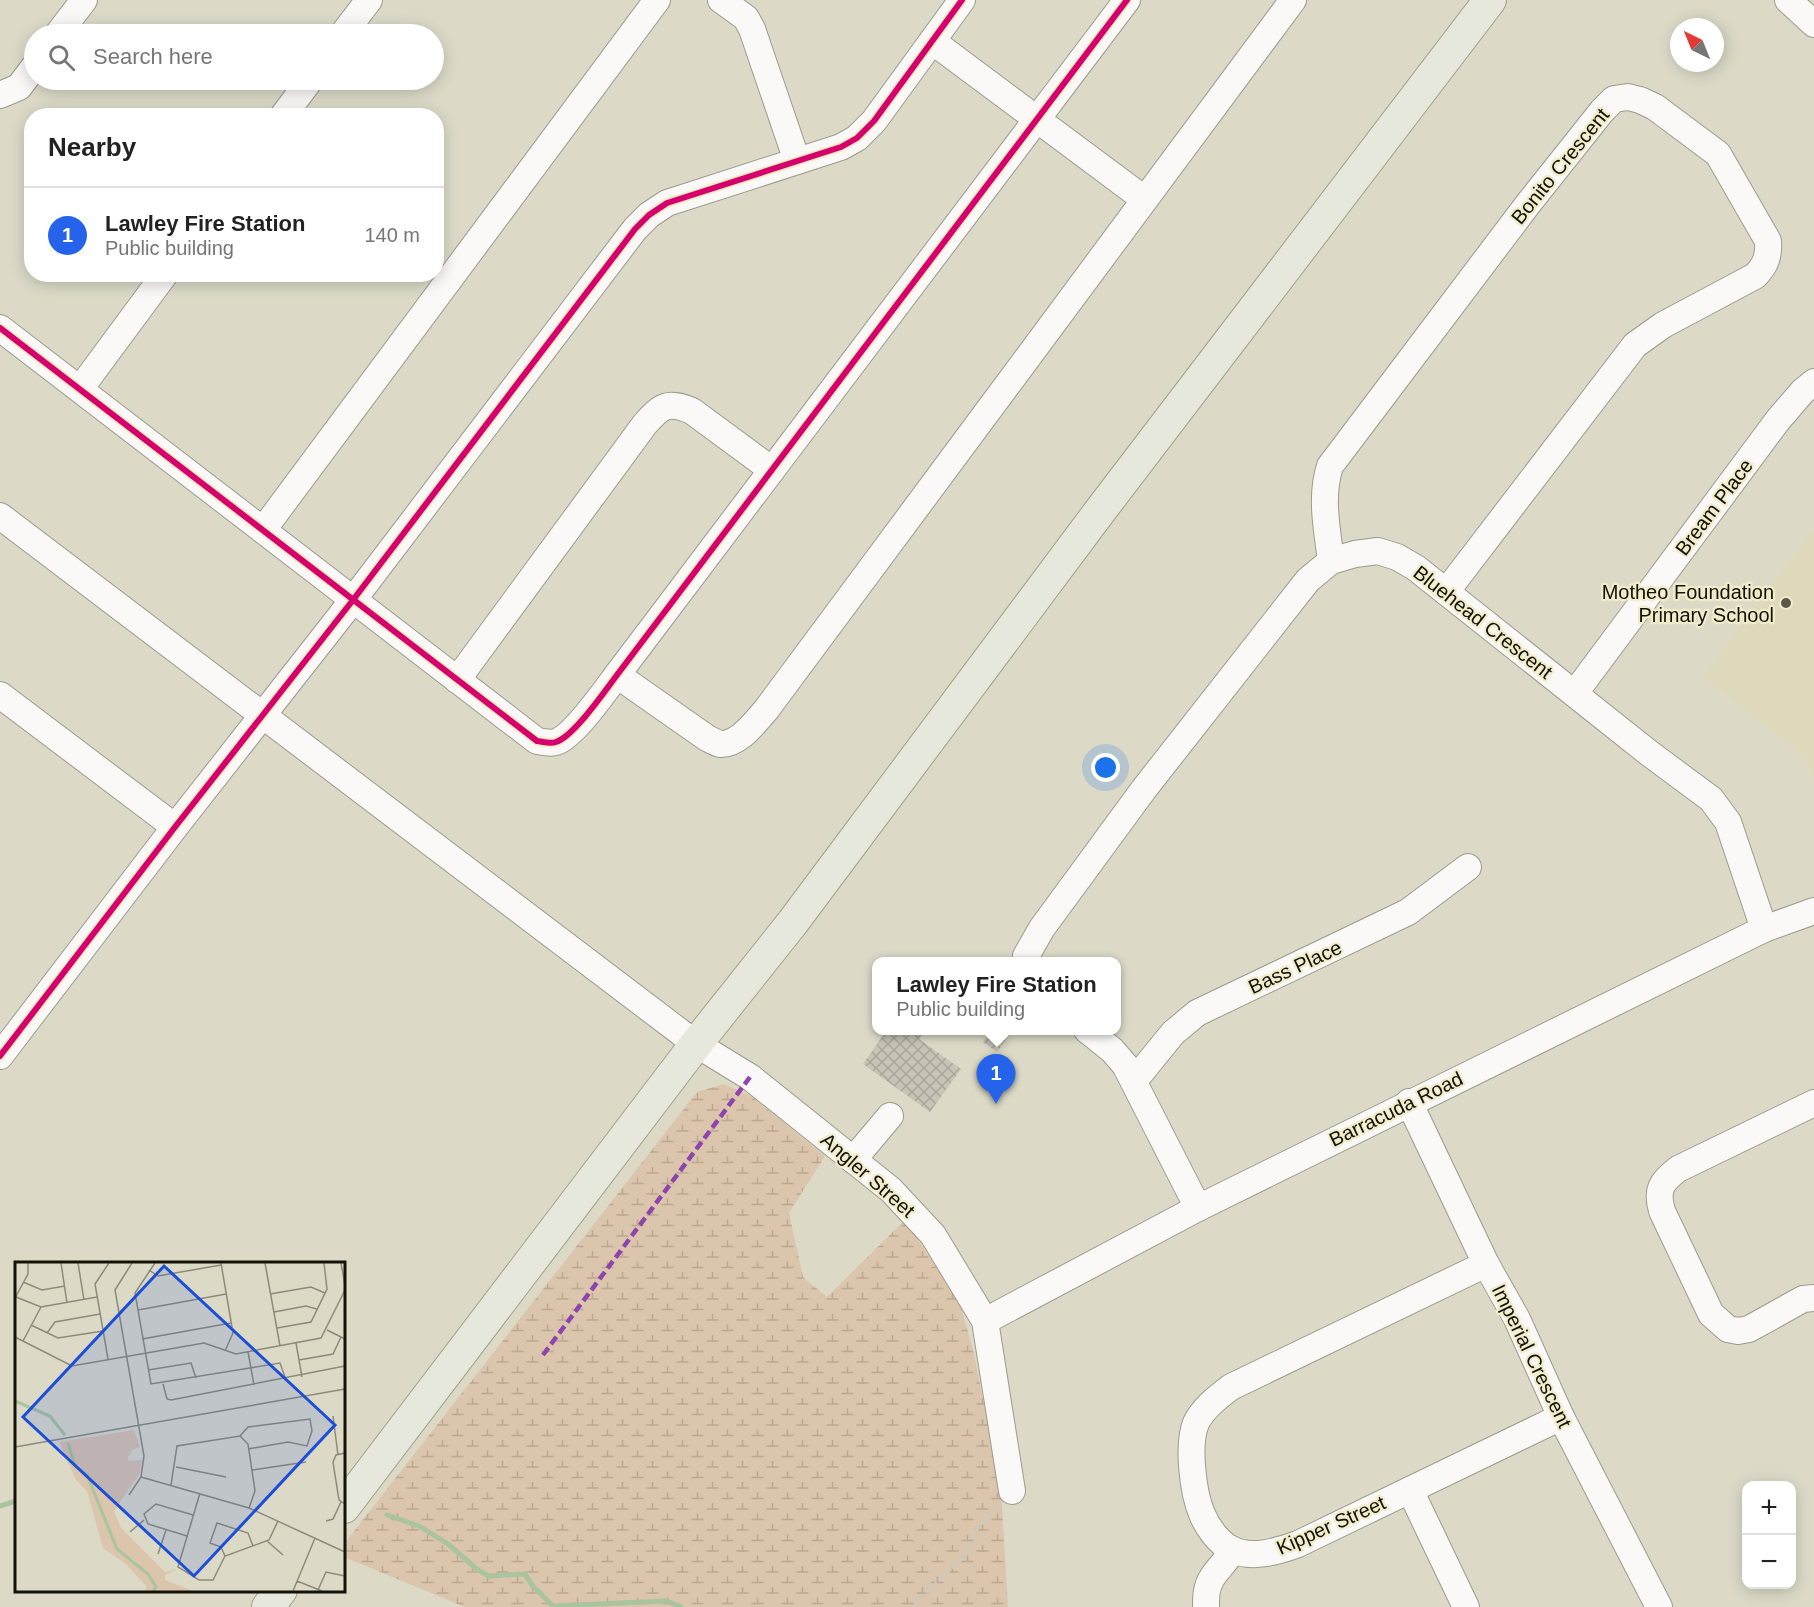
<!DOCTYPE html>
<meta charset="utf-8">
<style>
:root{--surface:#fff;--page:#f2f2f2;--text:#222;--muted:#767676;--line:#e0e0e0;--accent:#2563eb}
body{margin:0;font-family:Arial,sans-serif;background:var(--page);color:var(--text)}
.controls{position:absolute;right:18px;bottom:18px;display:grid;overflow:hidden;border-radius:12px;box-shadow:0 3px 15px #0003}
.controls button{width:54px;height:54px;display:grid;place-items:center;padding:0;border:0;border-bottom:2px solid var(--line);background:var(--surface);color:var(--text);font:30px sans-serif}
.compass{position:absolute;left:1670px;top:18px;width:54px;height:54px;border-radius:50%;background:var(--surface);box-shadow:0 3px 15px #0003;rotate:317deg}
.you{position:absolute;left:1106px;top:768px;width:21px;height:21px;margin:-15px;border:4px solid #fff;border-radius:50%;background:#1a73e8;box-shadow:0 0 0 9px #1a73e833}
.badge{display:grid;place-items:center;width:39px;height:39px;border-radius:50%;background:var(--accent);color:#fff;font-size:20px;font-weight:700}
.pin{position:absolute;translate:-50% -50px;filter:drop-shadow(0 2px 3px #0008)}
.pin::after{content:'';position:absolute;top:32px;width:21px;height:18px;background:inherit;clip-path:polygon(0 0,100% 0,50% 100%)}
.popup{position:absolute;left:872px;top:957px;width:249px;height:78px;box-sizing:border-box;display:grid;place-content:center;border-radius:12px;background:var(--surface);filter:drop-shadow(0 2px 4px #0005);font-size:20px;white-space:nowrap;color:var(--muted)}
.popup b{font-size:22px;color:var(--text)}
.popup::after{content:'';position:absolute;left:50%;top:100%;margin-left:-12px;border:12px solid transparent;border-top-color:var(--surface)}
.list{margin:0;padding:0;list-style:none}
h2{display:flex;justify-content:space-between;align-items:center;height:78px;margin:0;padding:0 24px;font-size:26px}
h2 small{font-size:20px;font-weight:400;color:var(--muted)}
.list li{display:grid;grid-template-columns:39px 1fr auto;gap:18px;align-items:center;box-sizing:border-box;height:96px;padding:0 24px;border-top:2px solid var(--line)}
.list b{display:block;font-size:22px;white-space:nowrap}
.list p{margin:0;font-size:20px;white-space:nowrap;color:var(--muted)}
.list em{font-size:20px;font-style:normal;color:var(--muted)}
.icon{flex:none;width:33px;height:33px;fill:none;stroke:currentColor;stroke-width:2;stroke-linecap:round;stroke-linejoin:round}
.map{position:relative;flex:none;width:1814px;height:1607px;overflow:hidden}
.search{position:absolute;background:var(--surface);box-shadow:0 3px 15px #0003;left:24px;top:24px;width:420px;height:66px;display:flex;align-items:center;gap:15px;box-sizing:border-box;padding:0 21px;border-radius:33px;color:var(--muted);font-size:22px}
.panel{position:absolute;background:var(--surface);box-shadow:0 3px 15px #0003;left:24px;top:108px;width:420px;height:174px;border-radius:24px}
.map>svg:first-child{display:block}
</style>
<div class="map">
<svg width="1814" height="1607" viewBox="0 0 1814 1607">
<defs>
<pattern id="wetland-marsh" width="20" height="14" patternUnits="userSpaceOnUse" patternTransform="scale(1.5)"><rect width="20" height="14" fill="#dbc5ac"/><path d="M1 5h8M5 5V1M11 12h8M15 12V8" fill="none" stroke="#bba892"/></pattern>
<pattern id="building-cross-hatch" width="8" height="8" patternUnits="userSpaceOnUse" patternTransform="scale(1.5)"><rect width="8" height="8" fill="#c7c3b5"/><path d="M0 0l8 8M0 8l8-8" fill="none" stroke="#aaa69a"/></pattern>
</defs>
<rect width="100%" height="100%" fill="#dcdac7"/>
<path fill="#ddd9ba" d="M1814,529V782L1806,758L1703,677Z"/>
<path fill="url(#wetland-marsh)" d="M724,1084L751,1096L825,1156L789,1213L803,1277L827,1297L905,1220L960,1303L974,1354L1001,1490L1008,1607H465L344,1557V1544L697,1092Z"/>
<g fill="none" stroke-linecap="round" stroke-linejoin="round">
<g stroke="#a9c49e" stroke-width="5">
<path d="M0,1506L16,1501"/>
<path d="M387,1515L419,1526L448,1544L478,1570L489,1576L525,1574L533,1586L553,1606L667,1601L681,1607"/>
</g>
</g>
<g fill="url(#building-cross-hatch)">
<path d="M887,1030H925L919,1039L961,1069L930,1112L863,1064Z"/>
<path d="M991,1030H1013L997,1052L983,1042Z"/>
</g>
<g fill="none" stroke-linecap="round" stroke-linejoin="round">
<g stroke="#9c9b8c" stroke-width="28">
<g id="minor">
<path d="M721,0L746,18L752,29L797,161"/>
<path d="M1788,0L1814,24"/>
<path d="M58,34L84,0"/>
<path d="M343,34L369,0"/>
<path d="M932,41L1144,199"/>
<path d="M0,95L19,87L34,67"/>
<path d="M283,116L310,80"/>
<path d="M0,328L537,741C544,742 550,744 556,742C574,736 605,691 617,675L1127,0"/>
<path d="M80,389L165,274"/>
<path d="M0,516L696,1044L750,1077L891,1190L933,1235L985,1321L1012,1491"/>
<path d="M263,530L657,0"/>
<path d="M1331,561C1327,529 1320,497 1330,466L1528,204L1602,111L1614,99L1628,97L1640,100L1655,107L1718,154L1768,241C1769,256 1766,265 1755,276L1663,325L1635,345L1446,592"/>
<path d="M617,675L707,738C711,740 716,743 720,744C739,745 755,722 766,710L1293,0"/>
<path d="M457,680L645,424C662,405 668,401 692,411L772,470"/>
<path d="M1575,693L1778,420L1803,391L1814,382"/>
<path d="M0,695L175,827"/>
<path d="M1025,962L1026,956L1042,928L1144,789L1308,580L1331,561L1355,554L1378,551L1397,557L1416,568L1649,753L1711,799L1728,822L1764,929"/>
<path d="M1087,1030L1112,1050L1125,1065L1198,1208"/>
<path d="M0,1056L175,827L353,600L635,229L649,215L667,203L841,147L857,138L874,121L962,0"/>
<path d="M1134,1081L1173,1033L1197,1013L1408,912L1468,867"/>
<path d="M1409,1102L1486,1264L1517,1319L1561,1417L1659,1607"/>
<path d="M1814,1103L1678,1169C1661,1182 1656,1190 1662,1211L1711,1314L1728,1329L1738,1331L1749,1329L1803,1299L1814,1298"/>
<path d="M853,1160L890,1116"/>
<path d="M1486,1264L1231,1387C1218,1397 1203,1408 1196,1423C1187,1445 1193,1493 1202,1514C1207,1527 1219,1543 1231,1549C1251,1560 1279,1551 1298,1544L1561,1417"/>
<path d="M985,1321L1198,1208L1764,929L1814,911"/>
<path d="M1410,1490L1466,1607"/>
<path d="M1206,1607C1206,1597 1206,1587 1212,1578C1218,1567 1228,1562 1231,1549"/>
</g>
</g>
<g stroke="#9ea188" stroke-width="34">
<g id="major">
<path d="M344,1507L696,1044L793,922L1100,511L1490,0"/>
<path d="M268,1607L281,1590"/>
</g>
</g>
<path stroke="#cac9c4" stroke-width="3" stroke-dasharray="6 3" stroke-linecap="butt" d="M915,1607L922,1596L964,1557L973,1534L998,1506"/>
<use href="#minor" stroke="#faf9f7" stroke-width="26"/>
<use href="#major" stroke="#e6e8dc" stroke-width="32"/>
<path stroke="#8e44ad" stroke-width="4.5" stroke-dasharray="9 4.5" stroke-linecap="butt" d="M543,1355L750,1077"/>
<g stroke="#f1edcc" stroke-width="10">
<g id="cycleway">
<path d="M0,328L537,741C544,742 550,744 556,742C574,736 605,691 617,675L1127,0"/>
<path d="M0,1056L175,827L353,600L635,229L649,215L667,203L841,147L857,138L874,121L962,0"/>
</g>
</g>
<use href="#cycleway" stroke="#d6006c" stroke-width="6"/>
</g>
<circle fill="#59584a" stroke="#f1edcc" stroke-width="2" cx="1786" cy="603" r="6"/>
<g text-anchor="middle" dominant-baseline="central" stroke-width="4.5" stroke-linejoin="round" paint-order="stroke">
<g font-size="20" fill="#131206" stroke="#f1edcc">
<text transform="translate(1560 166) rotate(-51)">Bonito Crescent</text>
<text transform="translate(1714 507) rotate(-53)">Bream Place</text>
<text transform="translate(1483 622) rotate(38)">Bluehead Crescent</text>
<text transform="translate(1295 967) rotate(-25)">Bass Place</text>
<text transform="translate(1396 1109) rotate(-26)">Barracuda Road</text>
<text transform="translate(868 1175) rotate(41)">Angler Street</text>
<text transform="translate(1532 1356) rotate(64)">Imperial Crescent</text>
<text transform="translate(1331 1525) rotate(-24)">Kipper Street</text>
</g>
<g font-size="20" fill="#131206" stroke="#f1edcc" text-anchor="end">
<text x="1774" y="592">Motheo Foundation<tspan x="1774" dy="23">Primary School</tspan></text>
</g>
</g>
<g transform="translate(15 1262)">
<rect width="330" height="330" fill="#dcdac7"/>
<path d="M119,168L125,185L117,188L113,195V199L127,198L125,211L99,249L106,266L150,310L163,307L150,313V318L178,329H131V324L111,302L88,286L72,229L61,218L44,180Z" fill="#dbc5ac"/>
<path fill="none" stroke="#a9c49e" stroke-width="3" d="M0,139L35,154L50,173M53,181L60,204L72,213L102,287L133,312L141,325L138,329"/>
<path fill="none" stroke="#8c8a7a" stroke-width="1.5" d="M46,1L52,41M63,1L69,38M140,1L120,31L136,122L265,101L271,118M206,1L218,71L210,89M250,1L265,84M326,1L330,23M134,8L143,14L206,3M8,20L27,28L50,24M255,32L296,25L310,31M1,35L26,45L82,35M0,36L13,12V1M123,48L211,32M259,50L291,44L302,47M16,63L43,76L88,69M262,66L296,60L312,27L309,1M312,68L330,77M32,71L40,60L85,52M0,75L57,104L189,81L221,92L306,76L330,28M127,77L216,61M8,79L26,45M281,81L287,115M233,90L239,123M93,97L80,22L94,1M284,98L318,92L326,75M133,108L176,101L181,116M148,122L152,137L156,138L330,104M318,154L323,193M225,174L233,165L295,157L297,169L292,184L273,180L233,187M0,185L330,127M330,191L321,193L318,200L324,238L330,242M161,205L211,215M237,208L291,200M126,215L234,246L330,290M156,223L162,184L225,174L233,182L240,229L234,246M185,231L163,305L184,318H198L210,294L254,278L263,259M114,233L126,215L129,194L100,28L117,1M311,259L318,257L326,240M115,270L129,258M172,274L133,262L129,252L141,242L178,253M252,279L268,293M143,292L151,268M210,294L206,285L195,281L202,261L233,271L238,284M282,319L307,329M303,328L311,310L330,314M278,329L300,276"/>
<path fill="#1d4ed8" fill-opacity="0.15" stroke="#1d4ed8" stroke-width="3" d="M149,4L320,163L179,314L8,155Z"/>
<rect width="330" height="330" fill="none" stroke="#131206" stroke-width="3"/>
</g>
</svg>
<div class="controls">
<button>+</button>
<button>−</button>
</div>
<svg class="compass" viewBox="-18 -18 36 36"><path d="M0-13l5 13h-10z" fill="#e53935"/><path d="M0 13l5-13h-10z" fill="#767676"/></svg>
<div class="you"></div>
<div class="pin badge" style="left:996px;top:1104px">1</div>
<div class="popup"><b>Lawley Fire Station</b>Public building</div>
<div class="search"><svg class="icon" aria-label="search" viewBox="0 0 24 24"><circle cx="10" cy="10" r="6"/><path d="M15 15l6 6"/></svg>Search here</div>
<section class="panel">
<h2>Nearby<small></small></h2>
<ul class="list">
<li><span class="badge">1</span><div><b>Lawley Fire Station</b><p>Public building</p></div><em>140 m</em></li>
</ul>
</section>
</div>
